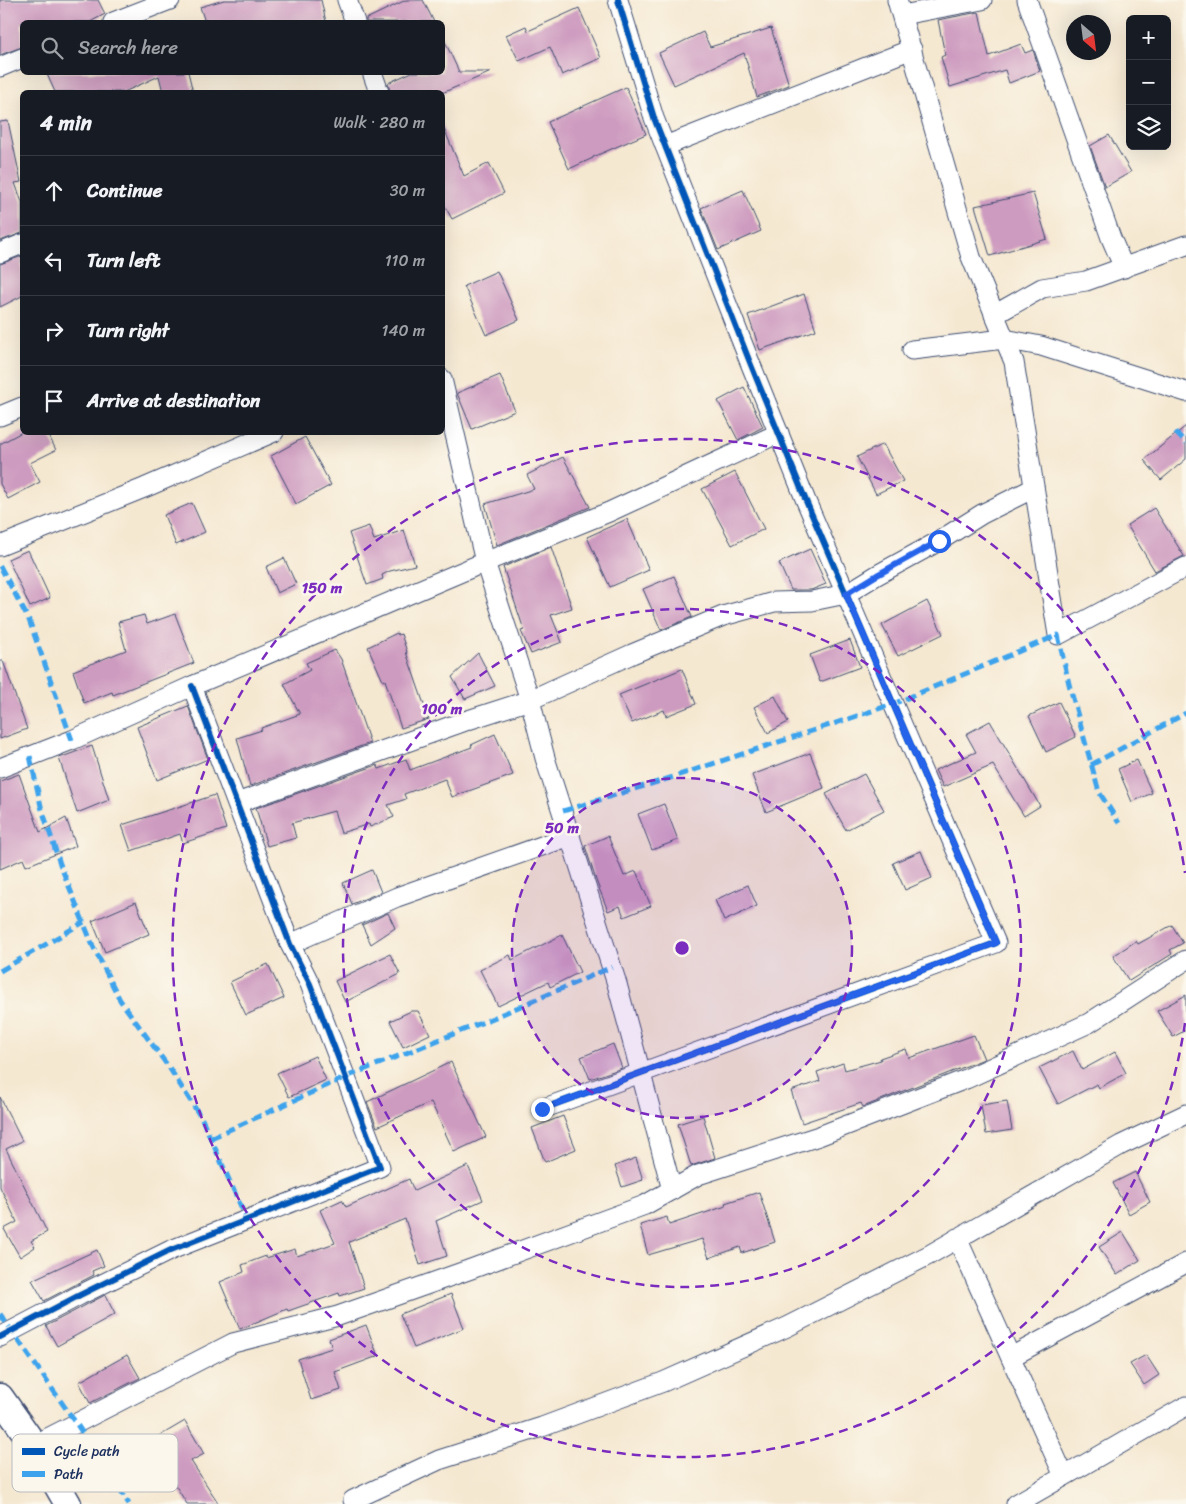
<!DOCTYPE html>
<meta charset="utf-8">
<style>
:root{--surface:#171b24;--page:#20242c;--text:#f1f3f6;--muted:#9ea1a6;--line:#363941}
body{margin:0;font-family:Sriracha,sans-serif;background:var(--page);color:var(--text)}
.controls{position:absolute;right:15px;top:15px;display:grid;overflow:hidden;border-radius:8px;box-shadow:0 5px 20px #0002}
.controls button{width:45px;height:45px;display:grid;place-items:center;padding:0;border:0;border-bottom:1px solid var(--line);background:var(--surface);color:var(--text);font:25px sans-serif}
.compass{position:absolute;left:1066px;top:15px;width:45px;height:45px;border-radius:50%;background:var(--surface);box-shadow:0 5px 20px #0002;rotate:152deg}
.stop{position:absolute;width:15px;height:15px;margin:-11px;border:4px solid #2563eb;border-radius:50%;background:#fff}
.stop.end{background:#2563eb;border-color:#fff;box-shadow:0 1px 5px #0008}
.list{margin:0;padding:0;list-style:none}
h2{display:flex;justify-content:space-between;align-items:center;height:65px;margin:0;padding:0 20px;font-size:21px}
h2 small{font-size:16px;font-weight:400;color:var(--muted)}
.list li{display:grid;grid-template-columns:32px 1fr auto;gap:15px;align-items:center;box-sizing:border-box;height:70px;padding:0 20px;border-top:1px solid var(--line)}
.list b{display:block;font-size:19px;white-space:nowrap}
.list em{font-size:16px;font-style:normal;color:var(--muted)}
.icon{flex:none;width:28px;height:28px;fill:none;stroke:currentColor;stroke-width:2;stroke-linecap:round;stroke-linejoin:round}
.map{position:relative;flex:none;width:1186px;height:1504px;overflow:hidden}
.search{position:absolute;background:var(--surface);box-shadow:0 5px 20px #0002;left:20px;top:20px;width:425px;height:55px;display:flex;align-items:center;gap:12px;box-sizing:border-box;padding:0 18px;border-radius:8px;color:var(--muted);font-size:19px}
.panel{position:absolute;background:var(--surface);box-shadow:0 5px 20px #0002;left:20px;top:90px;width:425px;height:345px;border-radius:8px}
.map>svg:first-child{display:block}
</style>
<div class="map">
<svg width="1186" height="1504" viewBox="0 0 1186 1504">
<rect width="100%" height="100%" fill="#fbf7ec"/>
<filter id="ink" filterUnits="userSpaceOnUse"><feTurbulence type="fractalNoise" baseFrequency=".02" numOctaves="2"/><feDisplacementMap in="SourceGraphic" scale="10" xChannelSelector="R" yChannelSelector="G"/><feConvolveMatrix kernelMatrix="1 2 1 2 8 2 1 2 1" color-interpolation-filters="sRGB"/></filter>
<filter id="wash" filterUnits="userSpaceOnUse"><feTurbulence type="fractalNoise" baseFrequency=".0096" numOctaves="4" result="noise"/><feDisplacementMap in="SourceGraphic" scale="20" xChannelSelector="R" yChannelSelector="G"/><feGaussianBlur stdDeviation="1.12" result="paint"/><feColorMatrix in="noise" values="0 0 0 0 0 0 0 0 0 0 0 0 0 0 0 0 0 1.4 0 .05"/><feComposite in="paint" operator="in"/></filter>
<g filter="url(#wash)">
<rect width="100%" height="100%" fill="#f5e8d1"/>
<g id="blocks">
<g fill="#ce9bc0">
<path d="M0,0H98L105,14L90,22H22V47L0,55Z"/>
<path d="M224,0H321L326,22H205L200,7Z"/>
<path d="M406,0H423L434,22H366V19Z"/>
<path d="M579,8L601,58L562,75L550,47L519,61L506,35L526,26L528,31Z"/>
<path d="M979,12L989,56L1021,44L1025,53L1033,50L1040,71L1009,83L1005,70L950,87L941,57L945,55L938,20Z"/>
<path d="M771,28L789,85L757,97L744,53L674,85L659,53L703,32L710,47Z"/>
<path d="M442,35L459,72H491L442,93L390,92L388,83L412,72H442Z"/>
<path d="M46,72H188L193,92H163L159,76L124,92H55Z"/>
<path d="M626,87L646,134L593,157V158L569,169L548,122Z"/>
<path d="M8,121L21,182L15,183L22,202V233L0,241V122Z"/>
<path d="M442,124L464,176L489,163L504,193L452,219L442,201Z"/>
<path d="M1109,135L1131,172L1105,187L1090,146Z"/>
<path d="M743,190L761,231L718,250L701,208Z"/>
<path d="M1033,193L1047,239L990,256L975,206Z"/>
<path d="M22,256V296L0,307V264Z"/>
<path d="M497,271L519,320L486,335L464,286Z"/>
<path d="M804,294L816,330L760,350L748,315Z"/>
<path d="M500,375L515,411L472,429L457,393Z"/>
<path d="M744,387L763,427L738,440L718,401Z"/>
<path d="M1186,426V459L1161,480L1144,460Z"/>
<path d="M22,432H47L56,450L30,463L40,482L8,499L0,484V444Z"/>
<path d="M305,437L331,485L296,504L271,456Z"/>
<path d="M883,444L903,481L876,494L857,457Z"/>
<path d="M563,457L590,507L497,545L485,504L534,489L527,475Z"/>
<path d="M735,472L764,529L732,545L702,489Z"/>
<path d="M192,503L205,532L176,545L164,515Z"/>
<path d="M1154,508L1184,556L1155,571L1127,525Z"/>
<path d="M627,519L649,570L610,587L587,537Z"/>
<path d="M369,526L374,540L404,530L415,565L390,571L382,575L383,579L367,585L349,533Z"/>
<path d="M551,547L572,608L551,615L562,642L531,654L521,631L524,630L503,567Z"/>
<path d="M810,549L826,584L811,590H791L779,563Z"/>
<path d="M28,550L50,598L30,607L8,559Z"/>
<path d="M284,558L296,584L277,593L266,567Z"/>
<path d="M674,576L692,617L661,630L643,589Z"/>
<path d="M927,601L943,634L898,656L882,625Z"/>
<path d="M175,614L194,663L113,695L112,692L84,703L73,671L126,650L118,622L144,615L147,624Z"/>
<path d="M397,633L398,635L401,634L407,652H406L429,719L401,728L385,680L383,681L368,647Z"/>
<path d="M850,640L860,667L820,682L810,655Z"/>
<path d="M335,650L341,659L370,743L250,786L237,738L262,730L261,728L300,714L284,684L310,670L306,663Z"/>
<path d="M478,653L495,686L465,699L452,677Z"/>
<path d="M0,661H3L27,729L0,739Z"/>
<path d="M682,669L696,704L666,716L664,710L632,723L619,695Z"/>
<path d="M775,696L788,722L768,733L754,707Z"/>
<path d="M1059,702L1076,737L1046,752L1029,716Z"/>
<path d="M188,706L208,759L157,780L137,727Z"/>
<path d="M990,721L1040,806L1024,816L993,765L943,787L935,770L976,752L966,734Z"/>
<path d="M495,734L513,775L452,797L445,779L404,794L406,799L388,805L394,817L370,827L369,824L341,833L334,811L292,823L296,838L267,846L256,808L377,765L379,769L406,759L410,770L472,747L471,745Z"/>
<path d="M92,746L109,800L77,813L59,758Z"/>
<path d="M810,753L824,788L766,812L752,775Z"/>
<path d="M1137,760L1152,793L1132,802L1118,769Z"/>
<path d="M19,774L40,832L66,818L76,846L26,866L23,859L0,869V781Z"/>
<path d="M864,774L884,810L846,830L826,794Z"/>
<path d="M215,795L226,829L183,843L180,834L131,851L122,825Z"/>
<path d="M664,804L678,840L652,850L638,814Z"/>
<path d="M608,836L624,876L636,871L651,906L624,917L620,906L608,911L597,883L585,846Z"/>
<path d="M921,851L932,878L905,890L893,863Z"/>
<path d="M372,870L381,892L352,904L343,883Z"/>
<path d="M748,885L757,906L724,921L715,900Z"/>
<path d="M136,902L149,934L105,952L92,921Z"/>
<path d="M388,913L395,928L371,944L362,925Z"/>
<path d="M1172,925L1183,943L1170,950L1172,954L1129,981L1113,956L1136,941L1138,944Z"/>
<path d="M562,935L580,972L550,987L548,982L498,1006L480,970L510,955L512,960Z"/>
<path d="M390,954L400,974L345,1002L335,981Z"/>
<path d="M268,964L284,998L246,1015L230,982Z"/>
<path d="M1186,995V1030L1173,1037L1157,1011Z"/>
<path d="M411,1011H418L430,1034L403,1047L390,1021Z"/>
<path d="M974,1035L984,1059L863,1107L861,1103L802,1123L791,1091L820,1081L817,1072L843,1063L845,1070L881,1060L880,1058L906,1049L909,1058Z"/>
<path d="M613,1044L622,1068L590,1079L581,1057Z"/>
<path d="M1073,1051L1082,1070L1115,1052L1126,1073L1099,1088L1097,1084L1058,1104L1039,1068Z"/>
<path d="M315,1056L326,1080L289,1097L277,1073Z"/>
<path d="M451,1062L486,1137L454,1152L431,1102L377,1127L367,1102Z"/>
<path d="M0,1097L22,1141L6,1149L47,1232L31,1241L35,1247L20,1257L4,1229L17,1222L0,1187Z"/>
<path d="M1007,1101L1012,1130L986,1134L981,1105Z"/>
<path d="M563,1116L576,1149L545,1162L532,1128Z"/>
<path d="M703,1116L715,1158L691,1166L678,1124Z"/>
<path d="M636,1158L643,1180L622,1187L615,1166Z"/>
<path d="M468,1166L483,1200L436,1221L447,1256L420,1265L405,1219L349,1242L364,1288L340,1296L339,1293L288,1311L287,1309L240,1329L220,1282L244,1272L242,1265L266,1256V1258L295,1249L297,1256L335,1243L320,1210L342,1200L346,1207L409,1179L414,1191Z"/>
<path d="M1135,1172L1150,1202L1129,1214L1113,1183Z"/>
<path d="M759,1192L775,1242L742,1253L740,1247L709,1258L702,1239L648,1255L640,1225L667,1217L669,1225L726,1206L725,1203Z"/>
<path d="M1123,1232L1140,1260L1117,1275L1099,1247Z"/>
<path d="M97,1250L104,1266L92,1271L94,1275L44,1301L32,1280Z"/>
<path d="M451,1294L464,1328L414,1348L400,1314Z"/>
<path d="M105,1295L115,1314L57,1346L46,1326Z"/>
<path d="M366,1325L378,1356L335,1372L341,1390L311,1400L298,1359L332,1348L329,1339Z"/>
<path d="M127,1355L140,1378L90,1403L79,1382Z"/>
<path d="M1146,1355L1159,1375L1144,1385L1130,1364Z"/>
<path d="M185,1421L204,1454L191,1461L219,1504H187L172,1480L173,1479L151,1441Z"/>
</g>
</g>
</g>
<g filter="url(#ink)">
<use href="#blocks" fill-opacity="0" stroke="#3c4b6f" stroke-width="1"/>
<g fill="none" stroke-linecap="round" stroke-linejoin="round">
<g stroke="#3c4b6f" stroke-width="21">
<g id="minor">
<path d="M347,0L355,22"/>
<path d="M897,0L971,257L1014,362L1058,635L1186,567"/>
<path d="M1027,0L1111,238L1124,268"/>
<path d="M902,15L982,0"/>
<path d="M113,22L170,0"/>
<path d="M0,67L22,58"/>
<path d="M372,72L379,92"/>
<path d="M665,146L912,49"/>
<path d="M0,253L22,244"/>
<path d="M994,315L1042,288L1086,281L1186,245"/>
<path d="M912,350L1004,339L1041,346L1186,392"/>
<path d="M442,379L485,562L530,700L545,758L617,984L672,1190"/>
<path d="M0,416L22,407"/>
<path d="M0,546L144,488L274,432"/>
<path d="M0,768L72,740L192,686L485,562L609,512L779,433"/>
<path d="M237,803L468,720L530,700L632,654L723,616L774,602L812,601L846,594L877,575L939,541L982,514L1034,488"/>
<path d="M290,944L397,897L570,836"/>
<path d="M542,1109L996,943L806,501L749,360L654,118L618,0"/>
<path d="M957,1238L1064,1476"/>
<path d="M0,1337L80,1295L171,1250L380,1167L310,984L290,944L192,686"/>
<path d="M1011,1357L1186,1263"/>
<path d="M34,1445L233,1343L338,1316L471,1269L645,1205L698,1175L819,1136L966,1079L1089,1023L1186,960"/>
<path d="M353,1500L439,1460L542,1427L663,1382L787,1327L929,1255L1121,1145L1186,1114"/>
<path d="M1016,1504L1186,1406"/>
</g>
</g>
<g stroke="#3c4b6f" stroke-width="29">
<path id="secondary" d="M0,1397L34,1445L68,1504"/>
</g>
<use href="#minor" stroke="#fff" stroke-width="19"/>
<use href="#secondary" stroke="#fff" stroke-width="26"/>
<g stroke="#3da3ed" stroke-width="5" stroke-dasharray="10 5" stroke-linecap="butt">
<path d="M1175,432L1186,443"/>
<path d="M0,566L29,620L72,740"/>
<path d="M30,756L41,806L60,864L93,946L120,1000L170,1069L202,1119L247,1220"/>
<path d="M1091,765L1186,713"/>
<path d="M563,811L667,779L893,704L1058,635L1069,684L1099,792L1119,823"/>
<path d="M0,971L84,922"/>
<path d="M211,1138L346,1077L486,1021L612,967"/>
<path d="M0,1314L76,1423L129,1504"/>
</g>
<g stroke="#fbf7ec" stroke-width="9">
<g id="cycleway">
<path d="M542,1109L996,943L806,501L749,360L654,118L618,0"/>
<path d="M0,1337L80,1295L171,1250L380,1167L310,984L290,944L192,686"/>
</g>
</g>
<use href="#cycleway" stroke="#0057b8" stroke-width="6"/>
</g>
</g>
<g fill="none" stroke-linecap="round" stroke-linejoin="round" filter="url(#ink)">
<path stroke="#2563eb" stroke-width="6" d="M542,1109L996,943L846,594L877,575L939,541"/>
</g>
<circle cx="682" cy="948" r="170" fill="#7b2cbf" fill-opacity=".12"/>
<g fill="none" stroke="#7b2cbf" stroke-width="2.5" stroke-dasharray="9 6">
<circle cx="682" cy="948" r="170"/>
<circle cx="682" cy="948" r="339"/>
<path d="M1185 1023A509 509 0 1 1 1185 873"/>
</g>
<rect x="12" y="1434" width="166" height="58" rx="8" fill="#fbf7ec" stroke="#b8bbc1" stroke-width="1"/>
<rect x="22" y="1448" width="23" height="7" fill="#0057b8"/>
<rect x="22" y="1471" width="23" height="6" fill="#3da3ed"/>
<g font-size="14" fill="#1b2f5e">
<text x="54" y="1456">Cycle path</text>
<text x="54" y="1479">Path</text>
</g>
<circle cx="682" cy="948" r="8" fill="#7b2cbf" stroke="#fbf7ec" stroke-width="2.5"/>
<g font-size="15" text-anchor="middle" font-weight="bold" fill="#7b2cbf" stroke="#fbf7ec" stroke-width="5" stroke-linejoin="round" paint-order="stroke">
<text x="322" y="593">150 m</text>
<text x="442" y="714">100 m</text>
<text x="562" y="833">50 m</text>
</g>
</svg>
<div class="controls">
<button>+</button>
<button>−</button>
<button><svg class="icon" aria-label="layers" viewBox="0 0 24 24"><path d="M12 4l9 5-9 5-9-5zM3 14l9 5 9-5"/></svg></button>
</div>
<svg class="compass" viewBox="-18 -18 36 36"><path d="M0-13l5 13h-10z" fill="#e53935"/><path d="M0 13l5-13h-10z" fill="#9ea1a6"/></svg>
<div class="stop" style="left:939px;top:541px"></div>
<div class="stop end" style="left:542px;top:1109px"></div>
<div class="search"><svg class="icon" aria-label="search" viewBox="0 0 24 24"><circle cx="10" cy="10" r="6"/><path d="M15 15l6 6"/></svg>Search here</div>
<section class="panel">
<h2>4 min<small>Walk · 280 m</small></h2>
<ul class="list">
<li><svg class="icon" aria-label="ahead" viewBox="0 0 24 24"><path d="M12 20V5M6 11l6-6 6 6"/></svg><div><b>Continue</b></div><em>30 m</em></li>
<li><svg class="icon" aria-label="left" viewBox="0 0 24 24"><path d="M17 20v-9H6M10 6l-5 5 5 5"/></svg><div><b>Turn left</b></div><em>110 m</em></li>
<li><svg class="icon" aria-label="right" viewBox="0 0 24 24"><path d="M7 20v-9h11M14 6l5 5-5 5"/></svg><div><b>Turn right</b></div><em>140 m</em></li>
<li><svg class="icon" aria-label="arrive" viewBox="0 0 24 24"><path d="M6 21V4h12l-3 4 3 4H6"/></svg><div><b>Arrive at destination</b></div></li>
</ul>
</section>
</div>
